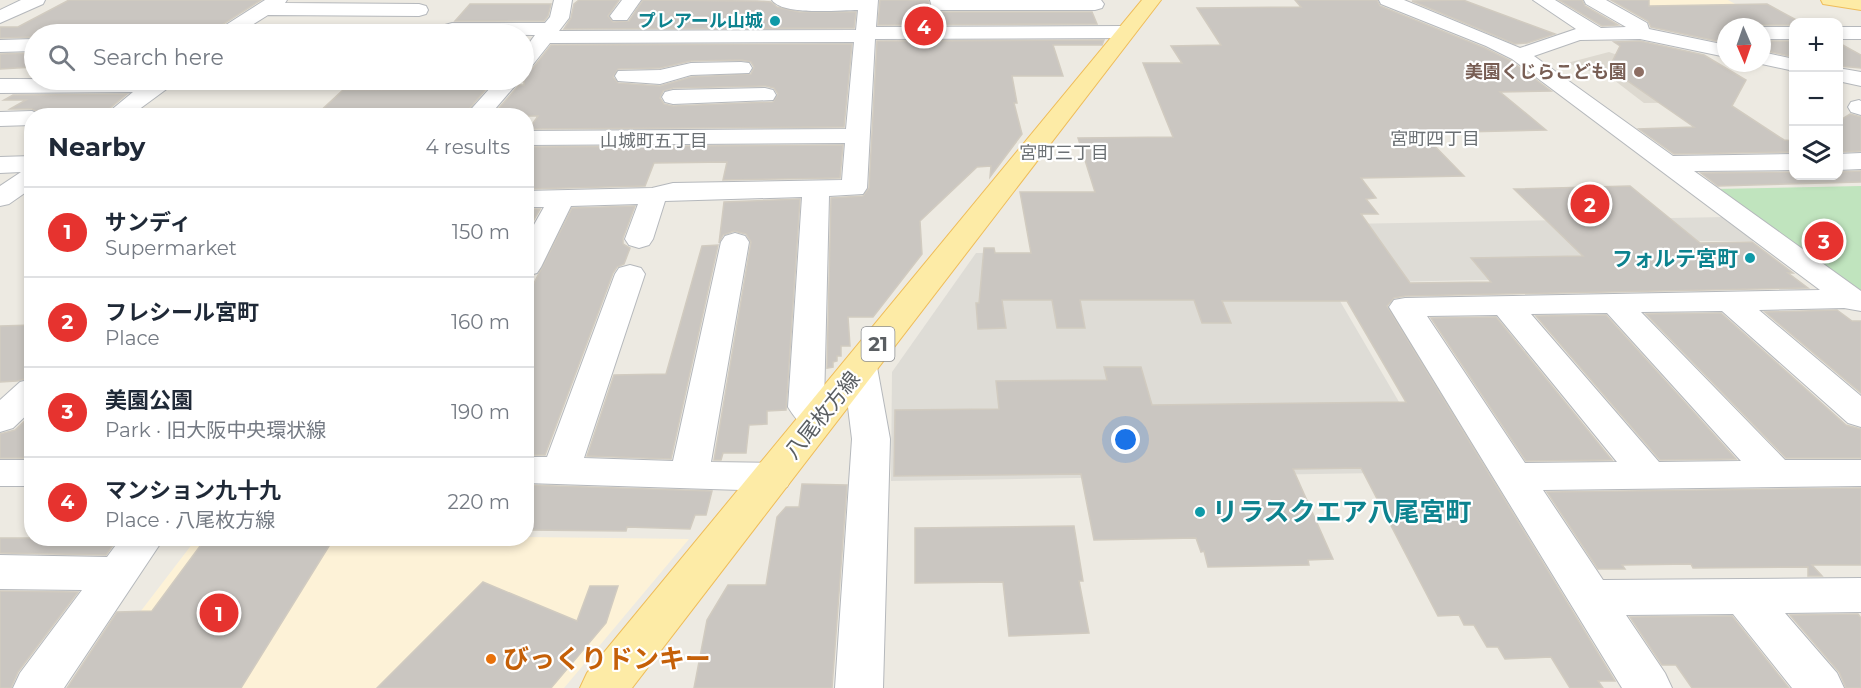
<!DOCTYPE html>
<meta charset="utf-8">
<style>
:root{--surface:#fff;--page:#f6f6f7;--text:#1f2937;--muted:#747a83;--line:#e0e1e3;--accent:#e6332f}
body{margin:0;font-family:Montserrat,"Noto Sans JP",sans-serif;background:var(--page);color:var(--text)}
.controls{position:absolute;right:18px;top:18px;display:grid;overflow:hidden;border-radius:12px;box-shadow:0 3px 9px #0003}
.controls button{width:54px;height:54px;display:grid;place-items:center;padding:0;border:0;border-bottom:2px solid var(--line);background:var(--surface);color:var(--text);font:30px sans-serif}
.compass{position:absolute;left:1717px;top:18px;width:54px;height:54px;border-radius:50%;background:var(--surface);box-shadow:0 3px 9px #0003;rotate:178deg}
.you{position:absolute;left:1126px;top:440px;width:21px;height:21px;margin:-15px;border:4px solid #fff;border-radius:50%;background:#1a73e8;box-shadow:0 0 0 9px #1a73e833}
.badge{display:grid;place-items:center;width:39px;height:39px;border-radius:50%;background:var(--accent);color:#fff;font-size:20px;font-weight:700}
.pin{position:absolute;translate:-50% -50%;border:3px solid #fff;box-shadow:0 2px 6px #0006}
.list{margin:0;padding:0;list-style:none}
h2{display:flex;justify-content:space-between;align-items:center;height:78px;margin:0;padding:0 24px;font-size:26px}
h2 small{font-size:20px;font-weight:400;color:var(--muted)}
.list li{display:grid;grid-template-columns:39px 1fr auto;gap:18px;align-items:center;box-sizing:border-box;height:90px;padding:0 24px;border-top:2px solid var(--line)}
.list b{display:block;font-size:22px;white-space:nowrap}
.list p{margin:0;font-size:20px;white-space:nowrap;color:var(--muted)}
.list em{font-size:20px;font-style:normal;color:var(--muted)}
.icon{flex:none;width:33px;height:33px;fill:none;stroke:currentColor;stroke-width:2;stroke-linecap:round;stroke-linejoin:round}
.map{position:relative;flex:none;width:1861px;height:688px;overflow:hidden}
.search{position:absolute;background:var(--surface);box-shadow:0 3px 9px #0003;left:24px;top:24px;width:510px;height:66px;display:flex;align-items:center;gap:15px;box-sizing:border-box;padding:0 21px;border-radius:33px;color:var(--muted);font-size:22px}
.panel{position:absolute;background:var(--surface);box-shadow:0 3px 9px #0003;left:24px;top:108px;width:510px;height:438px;border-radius:24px}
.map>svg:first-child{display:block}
</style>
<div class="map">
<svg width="1861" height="688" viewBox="0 0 1861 688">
<rect width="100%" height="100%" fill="#edeae2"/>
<g fill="#fdf2d7">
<path d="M1628,0H1728L1757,16L1659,18Z"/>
<path d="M527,537L689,539L564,688H82L196,539L526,538Z"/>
</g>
<g fill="#dedcd6">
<path d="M1725,217L1757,241H1699L1740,275L1326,283L1289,225Z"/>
<path d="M1304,251L1330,284L1440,472L891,481L892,372L976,253Z"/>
</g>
<path fill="#ddd9d0" d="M1609,52L1631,60L1666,57L1736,102L1644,103L1614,80L1567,63Z"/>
<path fill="#c0e4be" d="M1861,186V292L1715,189Z"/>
<g fill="#cac6c1" stroke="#d1cbc0" stroke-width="1.5" fill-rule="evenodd">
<path d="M69,0H261L217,28L213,34H34V37L0,38V27H18Z"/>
<path d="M579,0H619L608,16L613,22L629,21L643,0L757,1L771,2L777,7L799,12H856L854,28L564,29L571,18L574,4Z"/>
<path d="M880,0H928L930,9L939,12H1092L1097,24L878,25Z"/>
<path d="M1295,0H1377L1380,6L1485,48L1511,61L1551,91L1500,92L1546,130L1422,133L1464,176L1361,178L1376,198L1366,199L1378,214H1361L1410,283L1491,282L1471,258L1583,256L1514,189L1630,186L1700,243L1752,242L1793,273H1788L1808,288L1405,296L1394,298L1387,306L1615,681H1598L1603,688H1570L1551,657L1505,659L1498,647H1487L1474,625H1464L1459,615L1438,616L1361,468L1293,469L1333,559L1308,560L1309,565L1208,567L1204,551L1201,552L1196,538L1094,540L1081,474L894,476L895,410L999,409L996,381L1107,380L1104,367H1141L1152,405L1406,402L1347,301H1222L1231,323H1202L1194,300H1080L1085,328H1057L1052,300H1002L1006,328L978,329L976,303H979L984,248H994L995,253H1031L1020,192H1095L1078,138L1173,137L1143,63H1182L1171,46L1221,45L1197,8L1301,7Z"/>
<path d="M1463,0L1555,34L1527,43L1515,44L1412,1Z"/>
<path d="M1559,0H1582L1585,6L1618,25L1602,26Z"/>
<path d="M1611,0H1649V6L1767,4L1800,22H1794V25H1762L1760,27H1726V43L1651,27L1648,21Z"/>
<path d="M470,4H551L548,16L544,21H455Z"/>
<path d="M1104,40L1102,45H1053L1063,76H1012L1017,103H1014L1022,134L990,177L991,166L977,167L920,221L922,254L873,317H848L850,346H841V356H837V361L833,362V367L827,368L831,198L863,196L869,188L877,41Z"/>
<path d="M1640,41L1704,55L1746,80L1732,106L1784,140L1794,141V152L1674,154L1639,129L1694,127L1609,68L1620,46L1614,42Z"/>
<path d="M1762,41H1794V57L1762,50Z"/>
<path d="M1839,43L1861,55V68L1839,66Z"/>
<path d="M852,44L844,127L529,129L538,116H492L519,85H524V71L533,68L551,45ZM741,60L751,62L754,67L751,74L691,77L660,86L618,83L613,77L618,69L660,68L691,61ZM766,86L774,88L778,94L773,102L673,106L664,104L660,98L663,91L673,88Z"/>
<path d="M34,53V67L0,69V54Z"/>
<path d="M486,89L463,116H315L343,90Z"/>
<path d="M127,94L104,113L44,115L32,109H10L26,100H4L13,95Z"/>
<path d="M1850,114L1861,117V151L1839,152V121Z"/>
<path d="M843,145L840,178L723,180L727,162L654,163L645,186L526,189V147Z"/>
<path d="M1861,171V182L1718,186L1701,173L1794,172V176H1839V172Z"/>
<path d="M800,199L786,410L767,411V424L749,425L746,453H723L721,460H714L751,242L746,234L734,231L723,235L719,243L724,202Z"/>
<path d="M635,206L623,238V244L630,248L624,264L617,267L613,273L545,455H526V299L572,208Z"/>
<path d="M526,209H540L526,234Z"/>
<path d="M718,245L671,459L587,456L614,375L666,374L702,246Z"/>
<path d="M1837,310L1852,321H1861V393L1765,312Z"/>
<path d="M1721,313L1846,425L1861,429V458H1786L1646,314Z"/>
<path d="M1606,315L1736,459L1660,460L1536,316Z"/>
<path d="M1496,317L1612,460L1526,461L1431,318Z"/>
<path d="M32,325V377L17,381L0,382V326Z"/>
<path d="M32,414V458H0V434L15,430Z"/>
<path d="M802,484L847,485L832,688H694L707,620L728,585H766L777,517L786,507H799Z"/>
<path d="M526,485L712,491L706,515H695L690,529L627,527L626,531L526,530Z"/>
<path d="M1861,488V565H1812L1822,576H1808V567L1693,568L1691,564L1622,565L1625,569H1598L1547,492Z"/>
<path d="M1074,526L1083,581H1079L1089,633L1009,636L1003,582L915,583V528Z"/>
<path d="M0,538H118L106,555L0,553Z"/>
<path d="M206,538H334L241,688H67L117,612L152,611Z"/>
<path d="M483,582L577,621L590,586H618L606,623L551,688H377Z"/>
<path d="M0,591L78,592L18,672L11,688H0Z"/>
<path d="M1858,614L1861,618V688H1846L1839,672L1790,615Z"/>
<path d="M1732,616L1789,688H1692L1676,665H1662L1630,617Z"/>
</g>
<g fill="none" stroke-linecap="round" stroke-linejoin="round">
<g stroke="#b5b8bc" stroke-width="2">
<g id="minor">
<path d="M21,0H45L43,4L0,23V10Z"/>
<path d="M265,0H287L285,3L419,4L426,6L428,10L426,14L419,16L268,15L238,34H215L218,30Z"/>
<path d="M554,0H572L569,18L559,31L856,30L858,10C839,10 783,16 772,0H878L876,27L1125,26L1132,28L1135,32L1132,36L1125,38L875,39L867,188L863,194L829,196L824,404L836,420L831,428C808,435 800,426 788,407L802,197L665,201L653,239L649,245L639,248L629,245L625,239L638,204L571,206L541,267L537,273L526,276V239L544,207H526V191L652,188L673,183L842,180L845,143L526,145V131L846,129L854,42L550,43L531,67L524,69V50L535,35L450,34L445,33L442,29L445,25L452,23H545L550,17Z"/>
<path d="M622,0H641L627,20H613L610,16Z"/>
<path d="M930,0H1101L1104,4L1102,8L1095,10H939L932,8Z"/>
<path d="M1379,0H1404L1520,48L1576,29L1533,0H1555L1601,28L1626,27L1586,4L1584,0H1606L1647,23L1649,29L1726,45V57L1640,39L1580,40L1534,56L1673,156L1794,154V170L1694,171L1861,291V311L1844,308L1759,310L1861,396V427L1848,423L1722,311L1641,312L1785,460H1861V486L1543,490L1603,580L1861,578V612L1785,613L1837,673L1844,688H1792L1733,614L1626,615L1665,673L1672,688H1622L1389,307L1394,300L1405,298L1820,290L1512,59L1486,46L1381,4ZM1607,313L1741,461L1659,462L1531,314ZM1497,315L1617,462L1525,463L1427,316Z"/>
<rect x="1762" y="27" width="32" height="12"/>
<rect x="1838" y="27" width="23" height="12"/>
<path d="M34,39V51L0,52V40Z"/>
<path d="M1762,52L1794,59V71L1757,63H1762Z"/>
<path d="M741,62L749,63L752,68L749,73L691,75L660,84L618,81L615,76L618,71L660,70L691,63Z"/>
<path d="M1838,68L1861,72V86L1838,81Z"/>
<path d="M0,79L520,80L489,116H465L491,87L168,88L130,116H104L133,92L0,93Z"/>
<path d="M765,88L773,90L776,95L773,100L673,104L665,102L662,97L665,92L673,90Z"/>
<path d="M1859,100L1861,101V115L1851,112L1848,107L1851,102Z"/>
<path d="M32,111L42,116H32V125L0,126V112Z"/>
<path d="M1861,153V169L1838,170V154Z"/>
<path d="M32,156V188L9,204L0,206V186L21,172L0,173V157Z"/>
<path d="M735,233L745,236L749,242L711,462L773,463L787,467L792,477L787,487L773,491L526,483V457H547L615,274L619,268L630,265L641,268L645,274L584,458L673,461L721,242L725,236Z"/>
<path d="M860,356L872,360L877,367L890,439L883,688H835L852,439L843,367L848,360Z"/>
<path d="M32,379V410L13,428L0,432V400L20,382Z"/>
<rect x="0" y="460" width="32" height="26"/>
<path d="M121,538H164L64,688H13L20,673L82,590L0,589V555L107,557Z"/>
</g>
</g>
<g stroke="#efbc59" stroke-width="2">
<g id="major">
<path d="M1142,0H1161L632,688H580L587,673Z"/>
<path d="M1821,0H1861V10L1823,4Z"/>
</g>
</g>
<use href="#minor" fill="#fff" fill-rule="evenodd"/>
<use href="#major" fill="#fdeba6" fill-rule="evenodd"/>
</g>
<g fill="#0f9aa8" stroke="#fff" stroke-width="2">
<circle cx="775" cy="21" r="6"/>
<circle cx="1750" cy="258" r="6"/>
<circle cx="1200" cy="512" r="6"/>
</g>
<circle fill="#8d6e63" stroke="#fff" stroke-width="2" cx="1639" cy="72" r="6"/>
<circle fill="#e8710a" stroke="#fff" stroke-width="2" cx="491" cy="659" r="6"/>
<g text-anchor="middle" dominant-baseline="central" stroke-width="4.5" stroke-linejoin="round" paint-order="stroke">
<g font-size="18" font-weight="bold" fill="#0d838f" stroke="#fff" text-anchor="end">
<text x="763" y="21">プレアール山城</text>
</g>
<g font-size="18" font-weight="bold" fill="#785e54" stroke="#fff" text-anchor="end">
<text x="1627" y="72">美園くじらこども園</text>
</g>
<g font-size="18" fill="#6b7074" stroke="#fff">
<text x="1435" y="139">宮町四丁目</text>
<text x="654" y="141">山城町五丁目</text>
<text x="1064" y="153">宮町三丁目</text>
</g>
<rect fill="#fff" stroke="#8c8e91" stroke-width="1.5" x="861.5" y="327" width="33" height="34" rx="4.5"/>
<g font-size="20" font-weight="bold" fill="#5a5e62">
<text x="878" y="344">21</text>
</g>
<g font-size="21" font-weight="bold" fill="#0d838f" stroke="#fff" text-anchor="end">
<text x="1738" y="258">フォルテ宮町</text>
</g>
<g font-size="21" fill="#5a5e62" stroke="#fff">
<text transform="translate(822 415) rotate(-51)">八尾枚方線</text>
</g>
<g font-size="26" font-weight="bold" fill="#0d838f" stroke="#fff" text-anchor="start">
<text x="1212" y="512">リラスクエア八尾宮町</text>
</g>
<g font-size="26" font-weight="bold" fill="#c56008" stroke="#fff" text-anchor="start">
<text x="503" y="659">びっくりドンキー</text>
</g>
</g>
</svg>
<div class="controls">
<button>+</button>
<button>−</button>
<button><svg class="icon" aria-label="layers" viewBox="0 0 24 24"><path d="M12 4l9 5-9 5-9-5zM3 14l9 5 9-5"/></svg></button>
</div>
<svg class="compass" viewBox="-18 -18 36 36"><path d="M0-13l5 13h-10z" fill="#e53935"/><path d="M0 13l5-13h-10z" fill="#747a83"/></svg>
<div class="you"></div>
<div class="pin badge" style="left:219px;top:613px">1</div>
<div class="pin badge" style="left:1590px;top:204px">2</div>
<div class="pin badge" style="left:1824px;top:241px">3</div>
<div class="pin badge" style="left:924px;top:26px">4</div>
<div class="search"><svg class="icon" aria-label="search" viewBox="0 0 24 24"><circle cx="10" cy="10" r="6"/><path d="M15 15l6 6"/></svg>Search here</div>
<section class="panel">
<h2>Nearby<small>4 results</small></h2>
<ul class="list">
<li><span class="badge">1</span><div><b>サンディ</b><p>Supermarket</p></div><em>150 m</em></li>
<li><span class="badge">2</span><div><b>フレシール宮町</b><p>Place</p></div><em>160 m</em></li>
<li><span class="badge">3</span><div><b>美園公園</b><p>Park · 旧大阪中央環状線</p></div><em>190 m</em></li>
<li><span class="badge">4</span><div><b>マンション九十九</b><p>Place · 八尾枚方線</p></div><em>220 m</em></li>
</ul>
</section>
</div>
